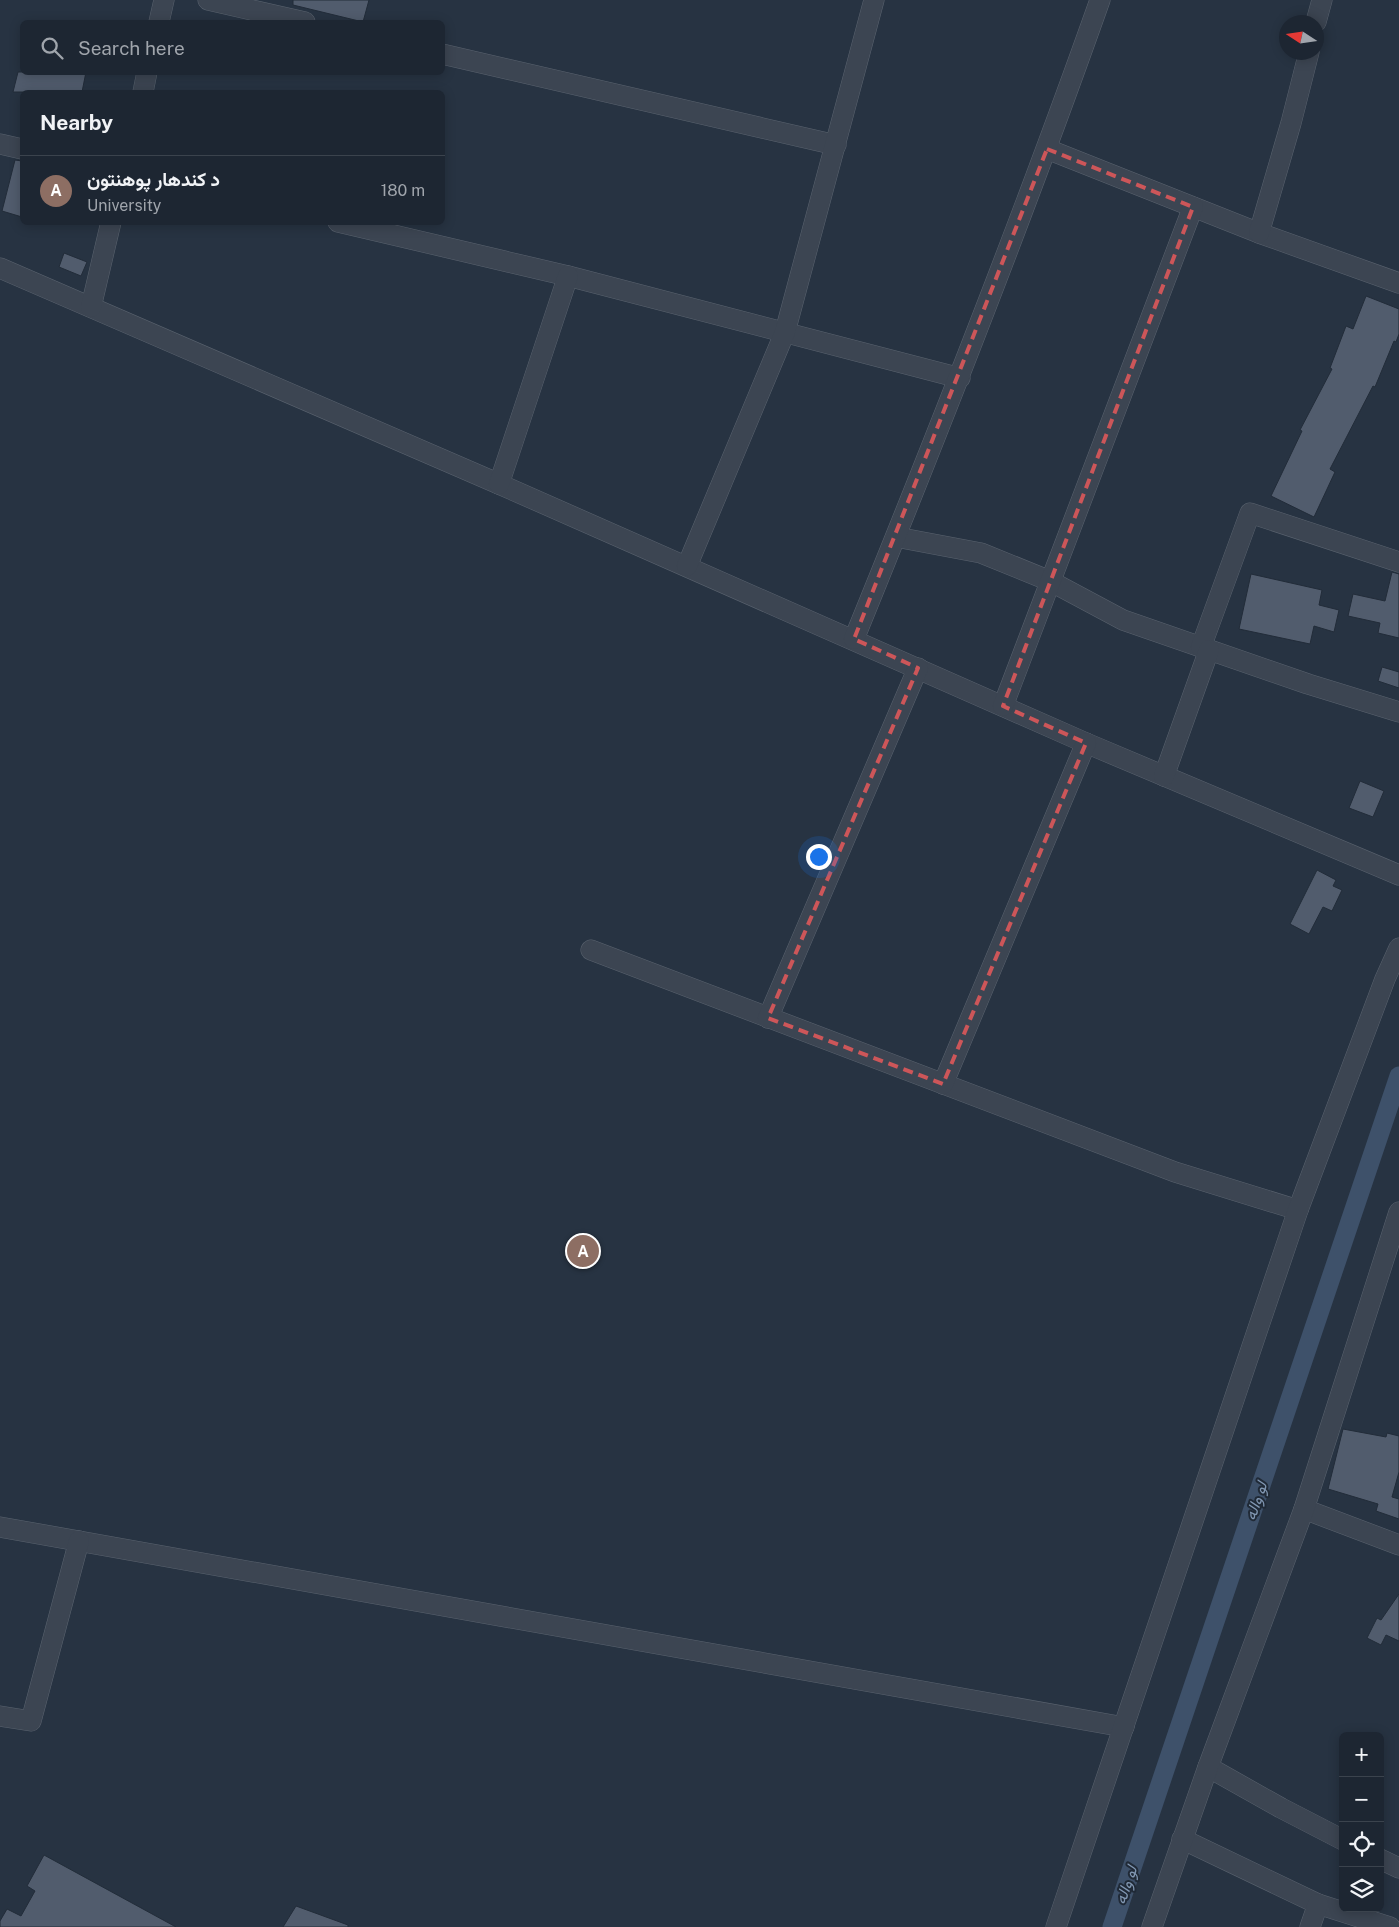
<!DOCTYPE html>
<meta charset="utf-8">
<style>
:root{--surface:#1d2632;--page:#252e3a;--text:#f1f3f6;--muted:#a0a5ac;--line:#3b434d;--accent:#93baf6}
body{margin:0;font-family:"Public Sans",Vazirmatn,sans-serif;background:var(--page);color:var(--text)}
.controls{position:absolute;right:15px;bottom:15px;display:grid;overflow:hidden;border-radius:8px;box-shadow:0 2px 12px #0003}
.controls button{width:45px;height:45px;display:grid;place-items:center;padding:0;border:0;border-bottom:1px solid var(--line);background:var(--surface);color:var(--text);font:25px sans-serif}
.compass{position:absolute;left:1279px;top:15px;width:45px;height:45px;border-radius:50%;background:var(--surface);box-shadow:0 2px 12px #0003;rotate:282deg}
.you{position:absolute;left:818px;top:856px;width:18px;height:18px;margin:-12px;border:4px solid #fff;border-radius:50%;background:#1a73e8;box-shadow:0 0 0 8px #1a73e833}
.badge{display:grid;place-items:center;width:32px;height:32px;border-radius:50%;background:var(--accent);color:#fff;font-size:16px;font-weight:700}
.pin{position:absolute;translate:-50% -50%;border:2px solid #fff;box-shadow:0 1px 5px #0006}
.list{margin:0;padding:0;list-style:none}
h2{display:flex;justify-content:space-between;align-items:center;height:65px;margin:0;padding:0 20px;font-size:21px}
h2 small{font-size:16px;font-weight:400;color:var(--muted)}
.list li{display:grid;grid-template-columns:32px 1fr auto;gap:15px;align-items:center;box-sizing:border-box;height:70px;padding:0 20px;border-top:1px solid var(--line)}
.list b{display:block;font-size:19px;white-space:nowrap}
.list p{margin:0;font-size:16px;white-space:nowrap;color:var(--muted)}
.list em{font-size:16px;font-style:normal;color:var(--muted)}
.icon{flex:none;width:28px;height:28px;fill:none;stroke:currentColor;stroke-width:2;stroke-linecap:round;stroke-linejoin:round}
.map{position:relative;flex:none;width:1399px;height:1927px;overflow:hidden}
.search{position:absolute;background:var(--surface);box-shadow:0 2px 12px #0003;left:20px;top:20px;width:425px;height:55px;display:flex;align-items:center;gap:12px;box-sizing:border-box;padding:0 18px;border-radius:8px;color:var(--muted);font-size:19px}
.panel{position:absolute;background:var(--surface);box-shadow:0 2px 12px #0003;left:20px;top:90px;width:425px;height:135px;border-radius:8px}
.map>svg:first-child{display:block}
</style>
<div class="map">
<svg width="1399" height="1927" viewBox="0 0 1399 1927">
<rect width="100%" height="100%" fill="#273342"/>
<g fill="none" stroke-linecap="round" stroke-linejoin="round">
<path stroke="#3e516a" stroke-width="19" d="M1112,1927L1399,1076"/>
</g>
<g fill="#515c6d" stroke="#222c39">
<path d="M293,0H369L363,22L293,5Z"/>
<path d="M18,72H86L82,92H13Z"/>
<path d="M15,160L22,161V217L2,211Z"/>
<path d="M64,253L87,262L81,276L59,267Z"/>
<path d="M1366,296L1399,309V334L1396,342L1394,341L1375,387L1373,386L1330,469L1335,472L1314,517L1271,496L1302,431L1300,430L1332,369L1330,368L1346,326L1353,329Z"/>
<path d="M1392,572L1399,574V638L1378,633L1380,623L1348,616L1353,594L1385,601Z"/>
<path d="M1251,574L1322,590L1319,605L1339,610L1334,632L1314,626L1310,644L1239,629Z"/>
<path d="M1382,667L1399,672V688L1378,681Z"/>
<path d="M1360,781L1384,791L1373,817L1349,808Z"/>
<path d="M1317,870L1336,880L1333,886L1342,890L1332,911L1323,907L1309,934L1290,924Z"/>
<path d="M1343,1429L1386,1437L1387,1433L1399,1436V1472L1392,1497L1399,1499V1519L1376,1511L1378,1504L1328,1489Z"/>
<path d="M1399,1594V1641L1386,1635L1381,1645L1367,1638L1377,1618L1381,1620Z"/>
<path d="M44,1855L176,1927H0V1921L7,1909L21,1916L35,1891L27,1886Z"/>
<path d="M296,1906L348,1925V1927H283Z"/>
</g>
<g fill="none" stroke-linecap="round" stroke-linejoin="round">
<g stroke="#5a636f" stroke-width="21">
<g id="minor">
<path d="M208,0L305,22"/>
<path d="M159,22L164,0"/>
<path d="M1316,22L1322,0"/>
<path d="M442,54L836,145"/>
<path d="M143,92L147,72"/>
<path d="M0,144L22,149"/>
<path d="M1047,149L1259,233L1399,283"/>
<path d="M338,222L568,276L960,378"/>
<path d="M1259,233L1291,123L1309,52"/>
<path d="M0,268L499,484L1086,743L1399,875"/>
<path d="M91,307L111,222"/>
<path d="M499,484L568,276"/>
<path d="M896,537L981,553L1050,581L1123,620L1308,684L1399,712"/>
<path d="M687,566L785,332L874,0"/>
<path d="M854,639C940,428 1024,215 1100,0"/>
<path d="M1201,647L1250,513L1399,562"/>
<path d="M1003,706L1193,207"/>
<path d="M1164,776L1209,650"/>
<path d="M591,950L1175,1172L1298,1210"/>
<path d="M768,1018L918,668"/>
<path d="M943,1084L1086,743"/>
<path d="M1304,1509L1399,1545"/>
<path d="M0,1527L1124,1727"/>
<path d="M0,1716L31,1721L79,1541"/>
<path d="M1208,1767L1281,1808L1343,1840"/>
<path d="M1182,1839L1318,1904L1390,1927"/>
<path d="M1380,1859L1399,1868"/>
<path d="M1056,1927L1298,1210L1385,979L1399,948"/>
<path d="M1152,1927L1208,1767L1304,1509L1399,1212"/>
<path d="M1310,1927L1318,1904"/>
</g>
</g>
<use href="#minor" stroke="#3c4552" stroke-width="20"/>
</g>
<path fill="none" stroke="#cd5659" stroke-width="4" stroke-dasharray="10 6" stroke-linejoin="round" d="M1047,149L1193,207L1003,706L1086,743L943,1084L768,1018L918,668L854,639Z"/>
<g text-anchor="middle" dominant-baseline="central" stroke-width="4" stroke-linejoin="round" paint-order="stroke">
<g font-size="16" font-style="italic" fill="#8197b2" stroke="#202a37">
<text transform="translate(1256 1501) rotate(-71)">لو واله</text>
<text transform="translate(1126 1885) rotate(-71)">لو واله</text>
</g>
</g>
</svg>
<div class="controls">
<button>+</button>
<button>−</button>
<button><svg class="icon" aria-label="locate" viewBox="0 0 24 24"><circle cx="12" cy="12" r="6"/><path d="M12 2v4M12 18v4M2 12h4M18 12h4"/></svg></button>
<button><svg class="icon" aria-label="layers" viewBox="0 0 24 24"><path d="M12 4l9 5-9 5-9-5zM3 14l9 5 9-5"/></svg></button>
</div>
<svg class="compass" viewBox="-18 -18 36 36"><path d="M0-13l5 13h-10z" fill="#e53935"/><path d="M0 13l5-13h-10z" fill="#a0a5ac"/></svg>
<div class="you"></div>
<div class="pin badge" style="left:583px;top:1251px;background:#8d6e63">A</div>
<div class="search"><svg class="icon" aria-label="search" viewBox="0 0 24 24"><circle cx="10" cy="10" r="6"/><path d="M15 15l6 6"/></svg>Search here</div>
<section class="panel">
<h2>Nearby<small></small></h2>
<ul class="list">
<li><span class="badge" style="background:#8d6e63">A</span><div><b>د کندهار پوهنتون</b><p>University</p></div><em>180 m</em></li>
</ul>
</section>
</div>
